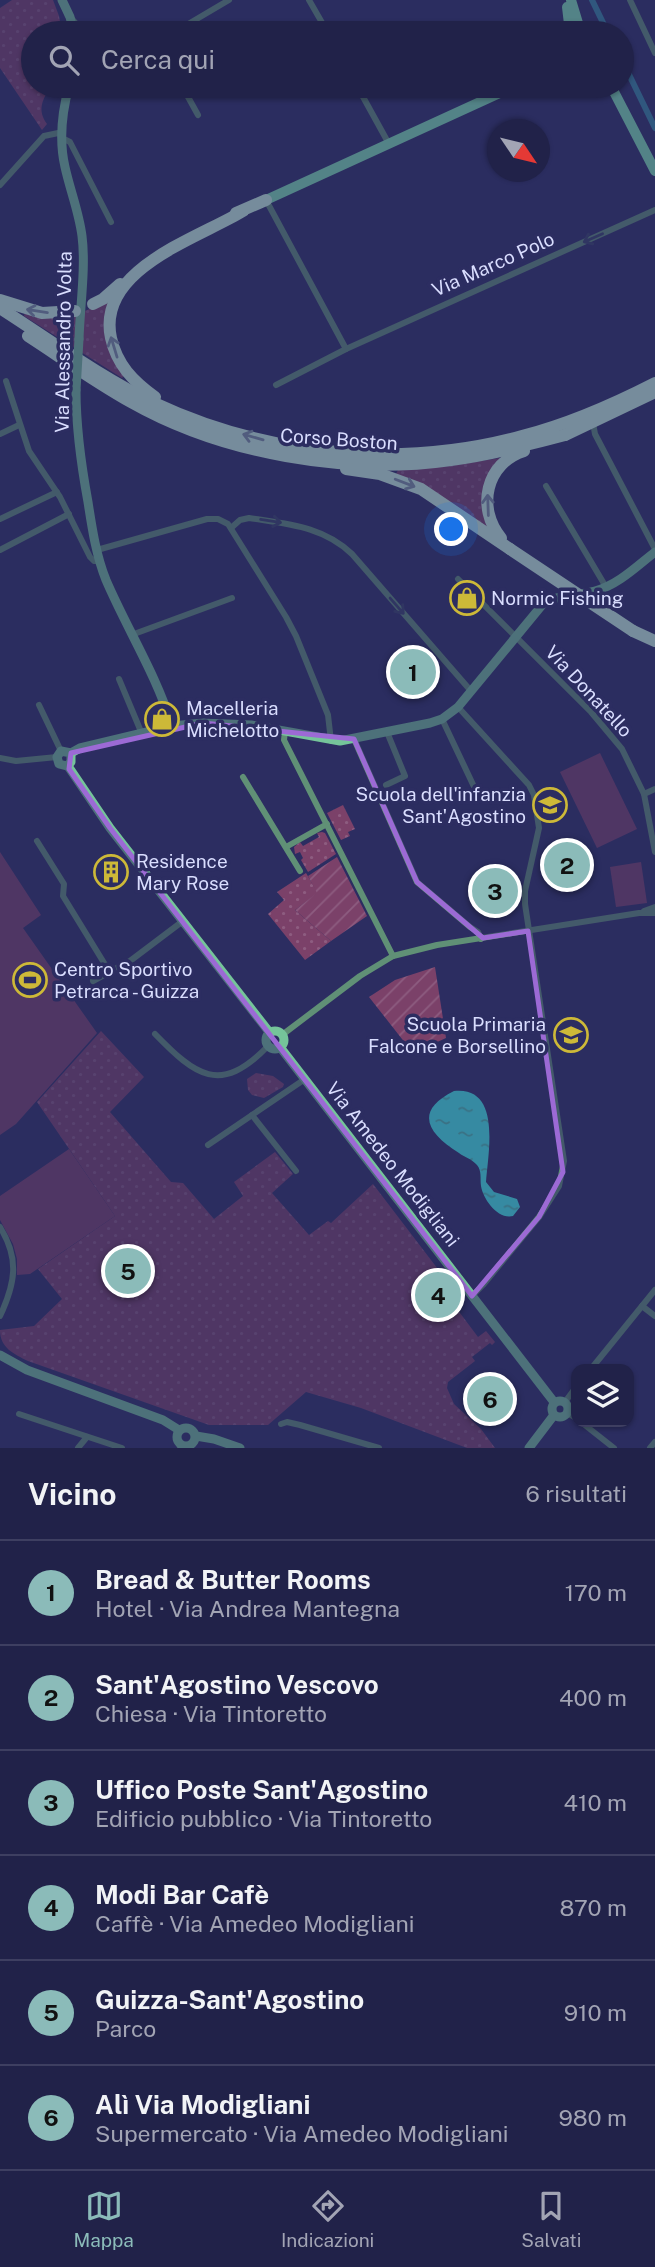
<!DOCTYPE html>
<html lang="it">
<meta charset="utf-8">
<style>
:root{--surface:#212249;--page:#292a50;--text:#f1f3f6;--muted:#a2a4b4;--line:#3e3f61;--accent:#8bbbb9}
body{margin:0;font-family:"Public Sans",sans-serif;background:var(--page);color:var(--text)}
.controls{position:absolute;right:21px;bottom:21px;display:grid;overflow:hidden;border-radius:14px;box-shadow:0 2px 5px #0004}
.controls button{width:63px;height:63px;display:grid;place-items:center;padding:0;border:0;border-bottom:2px solid var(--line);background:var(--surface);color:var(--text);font:35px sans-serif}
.compass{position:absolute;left:487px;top:119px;width:63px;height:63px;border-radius:50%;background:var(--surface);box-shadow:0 2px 5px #0004;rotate:125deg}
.you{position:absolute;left:452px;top:530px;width:24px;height:24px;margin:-18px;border:5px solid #fff;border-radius:50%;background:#1a73e8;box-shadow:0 0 0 10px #1a73e833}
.badge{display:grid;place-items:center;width:46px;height:46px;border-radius:50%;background:var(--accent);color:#111;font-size:23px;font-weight:700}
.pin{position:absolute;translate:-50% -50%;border:4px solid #fff;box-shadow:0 2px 7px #0006}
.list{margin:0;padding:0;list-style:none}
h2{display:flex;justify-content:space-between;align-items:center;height:91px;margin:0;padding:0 28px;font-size:30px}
h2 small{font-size:23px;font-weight:400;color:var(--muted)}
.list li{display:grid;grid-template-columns:46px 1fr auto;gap:21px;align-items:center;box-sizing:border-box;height:105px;padding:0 28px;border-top:2px solid var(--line)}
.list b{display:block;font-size:26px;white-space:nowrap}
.list p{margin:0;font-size:23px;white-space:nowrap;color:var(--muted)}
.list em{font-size:23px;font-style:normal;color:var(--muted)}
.icon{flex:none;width:38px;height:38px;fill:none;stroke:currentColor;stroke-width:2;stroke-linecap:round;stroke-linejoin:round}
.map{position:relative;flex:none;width:655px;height:1448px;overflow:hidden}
.search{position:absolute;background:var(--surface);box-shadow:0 2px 5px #0004;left:21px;right:21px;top:21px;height:77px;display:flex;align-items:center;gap:18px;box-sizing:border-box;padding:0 24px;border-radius:38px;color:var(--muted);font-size:26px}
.sheet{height:721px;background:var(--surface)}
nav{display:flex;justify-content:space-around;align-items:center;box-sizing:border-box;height:98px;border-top:2px solid var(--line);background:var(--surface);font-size:19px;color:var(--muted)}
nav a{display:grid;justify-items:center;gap:4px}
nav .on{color:var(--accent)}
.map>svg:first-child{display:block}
</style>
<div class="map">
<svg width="655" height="1448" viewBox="0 0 655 1448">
<defs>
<pattern id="grass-dots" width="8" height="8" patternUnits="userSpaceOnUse" patternTransform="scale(1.75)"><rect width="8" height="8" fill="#7b4169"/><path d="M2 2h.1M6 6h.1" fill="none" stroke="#8d5c80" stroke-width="1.8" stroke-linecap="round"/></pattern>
<pattern id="garden-furrows" width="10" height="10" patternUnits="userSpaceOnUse" patternTransform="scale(1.75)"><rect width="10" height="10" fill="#7b4169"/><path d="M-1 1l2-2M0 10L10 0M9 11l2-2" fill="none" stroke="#8d5c80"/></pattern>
<pattern id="water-ripples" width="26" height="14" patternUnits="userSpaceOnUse" patternTransform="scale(1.75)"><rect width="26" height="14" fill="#368aa2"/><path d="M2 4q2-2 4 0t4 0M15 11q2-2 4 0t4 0" fill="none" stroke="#3a7184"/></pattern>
</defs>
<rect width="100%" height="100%" fill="#2c2d61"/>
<g fill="url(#grass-dots)">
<path d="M12,0H53L59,16L62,33H33V86H51C42,100 37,110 47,124L42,130L0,68V8Z"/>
<path d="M104,300L112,301L109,313L125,375L122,378L24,316L25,312C58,315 76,321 104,300Z"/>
<path d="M506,457L484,493L509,547L395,476L398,470L450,466Z"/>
<path d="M343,805L355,829L348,832L350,836L341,840L327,813Z"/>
<path d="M322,832L325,833L336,854L308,872L301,860L303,858L300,852L295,854L294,847L300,842L303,846L319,837L317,833Z"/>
<path d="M306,873L318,893L295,910L331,941L305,960L268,914L284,900L277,892Z"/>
<path d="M101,1031L144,1077L110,1112L171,1182L183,1183L214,1219L243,1196L234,1182L275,1152L293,1174L272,1193L309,1235L328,1221L331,1223L373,1184L460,1298L454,1305L478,1337L486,1331L495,1342L492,1345L490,1343L472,1357L475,1361L448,1382L447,1388L454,1404L481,1429L495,1448H467L361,1408L306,1392L268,1425H209L28,1361C14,1354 0,1348 0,1330L34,1326L62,1299L38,1269L115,1216L37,1102Z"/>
<path d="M256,1073L273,1076L284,1084L283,1087L264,1098L252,1095L248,1090L247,1079Z"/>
</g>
<g fill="url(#garden-furrows)">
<path d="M337,857L367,916L331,941L295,910L317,893L308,876Z"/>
<path d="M435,967L446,1038L413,1053L369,997L395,980Z"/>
</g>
<g fill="#7b4169">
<path d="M600,753L637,829L597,848L560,772Z"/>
<path d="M0,852L41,915L23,928L97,1033L16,1124L0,1135Z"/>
<path d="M641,862L647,903L616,907L610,867Z"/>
<path d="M69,1149L115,1216L30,1274L17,1275V1259L13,1244L0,1220V1196Z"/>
</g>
<path fill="url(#water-ripples)" d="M454,1091C502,1086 488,1153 486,1182L494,1192L517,1199L520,1207L513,1216C498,1220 483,1199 481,1186C480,1178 482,1171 477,1165C472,1159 464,1157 459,1153C427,1133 414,1111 454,1091Z"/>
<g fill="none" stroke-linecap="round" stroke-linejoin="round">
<g stroke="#368aa2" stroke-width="6">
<path d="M592,0L608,33"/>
<path d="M622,60L655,128"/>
</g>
<g stroke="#609076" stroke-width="6">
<path d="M309,0L328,33"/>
<path d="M630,0L655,53"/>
<path d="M72,19L84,33"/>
<path d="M173,33L229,0"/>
<path d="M182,86L198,115"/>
<path d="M357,86L389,144"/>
<path d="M62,138L70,142L111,222"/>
<path d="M0,185L44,136L63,132"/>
<path d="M266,200L346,349"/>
<path d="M6,381L29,451L60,497L90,557L94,561H99"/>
<path d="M276,385L346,349L655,210"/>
<path d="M593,423L595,434L655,549"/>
<path d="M0,434L19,425"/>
<path d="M546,486L606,587"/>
<path d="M0,519L57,492"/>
<path d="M231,528L240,520L249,518C287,524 323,526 352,554L471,691"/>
<path d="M0,550L69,514"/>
<path d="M97,550L207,519H218L228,524L286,617L296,636L328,715L331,741"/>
<path d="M458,579L591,712L622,749L644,794L655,852"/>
<path d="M134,634L232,598"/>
<path d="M119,679L142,734"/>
<path d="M39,705L61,751"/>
<path d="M458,707L529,785L534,795L539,828L525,891V904L564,1161L559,1186L539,1217L483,1285L472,1296"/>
<path d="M442,719L477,793"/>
<path d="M285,731L284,740L393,956"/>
<path d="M354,739L417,882L470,927L478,932L481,939"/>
<path d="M0,758L16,761L57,757"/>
<path d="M243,777L300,871"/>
<path d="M386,785L405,776L387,732"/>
<path d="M644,794L655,789"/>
<path d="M37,841L64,884L63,896L109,971"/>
<path d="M286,847L327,824"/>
<path d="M644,911L655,907"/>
<path d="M93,981L130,961L183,921"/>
<path d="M155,1034C195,1075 220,1096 268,1046"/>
<path d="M282,1035L360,976L393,956L437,945L639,913H655"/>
<path d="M252,1115L296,1171"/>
<path d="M208,1145L305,1079"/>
<path d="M0,1227C20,1259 15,1284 0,1316"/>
<path d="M642,1306L655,1316"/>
<path d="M591,1369L655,1290"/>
<path d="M565,1402L576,1387"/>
<path d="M567,1413L576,1418"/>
<path d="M19,1414L122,1448"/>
<path d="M581,1422L614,1448"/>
<path d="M281,1424L287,1422L300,1425L379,1448"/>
<path d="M78,1448L87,1437"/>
<path d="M180,1448L182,1445"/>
<path d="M650,1448L655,1442"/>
</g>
<g stroke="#75c49a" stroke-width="9">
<path d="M62,0L70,17L74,33"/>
<path d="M69,86C62,112 59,141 65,167C70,190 79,212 82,236C86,267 80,307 79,339"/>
<path d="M76,390C76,429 81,464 88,502C92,528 96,555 106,580C127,629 156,674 172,726"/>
<path d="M71,753V762L67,766L59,764L57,757L61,751L71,753L80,748L172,726L203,723L251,725L340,741L430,723L442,719L458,707L543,604C560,593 577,596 595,591C618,585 637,566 655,552"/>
<path d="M68,766L110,828L270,1033"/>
<circle cx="275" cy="1040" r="9"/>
<path d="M280,1047L554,1402"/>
<path d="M0,1355L27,1370L163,1420L179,1430"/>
<circle cx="560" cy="1409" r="8"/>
<circle cx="186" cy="1437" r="9"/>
<path d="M196,1436L214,1439L240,1448"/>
<path d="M529,1448L554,1415"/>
</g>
<g stroke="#84ebb6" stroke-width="10">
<path d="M571,0L581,33"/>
<path d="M567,7L569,24L568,33"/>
<path d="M611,86L655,171"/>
<path d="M266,200L515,86"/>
</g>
<g stroke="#d1fee4" stroke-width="12">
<path d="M236,213L266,200"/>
<path d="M0,300L42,313L75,311"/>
<path d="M93,304L103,299L120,284"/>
<path d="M0,308C50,340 100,377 154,403C267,456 401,469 522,436C569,424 612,405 655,383"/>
<path d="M28,336C62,358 95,382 131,402C223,454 346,475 451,460C489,455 527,445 565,435"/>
<path d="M155,397C133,381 117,365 111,338C96,269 199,238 243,211"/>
<path d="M346,469L380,474L421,489L510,549"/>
<path d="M501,538C476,508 486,463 524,451"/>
<path d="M633,631L655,641"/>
</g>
<path stroke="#75c49a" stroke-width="9" d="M76,390L79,339"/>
<g stroke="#d1fee4" stroke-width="12">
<path d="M565,435L655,392"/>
<path d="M510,549L633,631"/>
</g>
</g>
<defs><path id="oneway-shaft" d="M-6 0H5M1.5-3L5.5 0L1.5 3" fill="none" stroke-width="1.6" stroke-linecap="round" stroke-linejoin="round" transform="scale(1.75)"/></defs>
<g stroke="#364165">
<use href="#oneway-shaft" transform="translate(593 238) rotate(156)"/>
<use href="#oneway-shaft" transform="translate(271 521) rotate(9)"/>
<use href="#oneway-shaft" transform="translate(397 606) rotate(49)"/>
</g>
<g stroke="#7e96a2">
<use href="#oneway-shaft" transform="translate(37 311) rotate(-171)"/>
<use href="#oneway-shaft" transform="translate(114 347) rotate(-107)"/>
<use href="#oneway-shaft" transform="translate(253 437) rotate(-164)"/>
<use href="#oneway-shaft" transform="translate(405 483) rotate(21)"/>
<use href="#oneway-shaft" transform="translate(488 505) rotate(-92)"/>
</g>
<path d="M0 0H655V1448H0ZM203,723L354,739L417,882L483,938L528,931L563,1172L539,1217L472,1296L110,828L69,769L71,753Z" fill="#2c2d61" fill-opacity=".55" fill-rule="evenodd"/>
<path fill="none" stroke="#9c6ad5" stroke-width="5" stroke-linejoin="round" d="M203,723L354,739L417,882L483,938L528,931L563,1172L539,1217L472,1296L110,828L69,769L71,753Z"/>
<defs>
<g id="shop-ring" transform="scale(1.75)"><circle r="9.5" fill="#2c2d61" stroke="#cdb938" stroke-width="1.5"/><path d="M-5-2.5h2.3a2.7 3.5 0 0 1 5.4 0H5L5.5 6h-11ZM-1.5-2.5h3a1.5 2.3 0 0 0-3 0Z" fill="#cdb938"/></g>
<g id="school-ring" transform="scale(1.75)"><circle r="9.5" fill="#2c2d61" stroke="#cdb938" stroke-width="1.5"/><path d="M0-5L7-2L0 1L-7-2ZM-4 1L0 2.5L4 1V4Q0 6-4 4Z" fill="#cdb938"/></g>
<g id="building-ring" transform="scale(1.75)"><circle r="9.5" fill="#2c2d61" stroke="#cdb938" stroke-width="1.5"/><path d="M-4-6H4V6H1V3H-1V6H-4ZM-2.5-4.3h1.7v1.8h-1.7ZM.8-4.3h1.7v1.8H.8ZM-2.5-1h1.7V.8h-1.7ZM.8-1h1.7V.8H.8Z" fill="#cdb938"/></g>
<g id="stadium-ring" transform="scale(1.75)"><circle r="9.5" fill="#2c2d61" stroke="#cdb938" stroke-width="1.5"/><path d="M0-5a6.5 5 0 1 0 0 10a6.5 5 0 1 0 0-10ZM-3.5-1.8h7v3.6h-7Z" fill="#cdb938"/></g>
</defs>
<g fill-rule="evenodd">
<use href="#shop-ring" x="467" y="598"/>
<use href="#shop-ring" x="162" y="719"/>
<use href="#school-ring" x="550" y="805"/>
<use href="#building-ring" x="111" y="872"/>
<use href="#stadium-ring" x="30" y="980"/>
<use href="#school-ring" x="571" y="1035"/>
</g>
<g text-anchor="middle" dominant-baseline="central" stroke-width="7" stroke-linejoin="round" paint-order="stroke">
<g font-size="19" fill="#d9ddfe" stroke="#2c2d61">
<text transform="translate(493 264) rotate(-24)">Via Marco Polo</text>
<text transform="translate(63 342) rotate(-89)">Via Alessandro Volta</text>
<text transform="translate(339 439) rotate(4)">Corso Boston</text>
<text transform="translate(589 691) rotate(47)">Via Donatello</text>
<text transform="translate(393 1164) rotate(52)">Via Amedeo Modigliani</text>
</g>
<g font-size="19" fill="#d9ddfe" stroke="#2c2d61" text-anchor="start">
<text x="491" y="598">Normic Fishing</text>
<text x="186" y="708">Macelleria<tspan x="186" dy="22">Michelotto</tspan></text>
<text x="526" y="794" text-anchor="end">Scuola dell'infanzia<tspan x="526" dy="22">Sant'Agostino</tspan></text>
<text x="136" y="861">Residence<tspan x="136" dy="22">Mary Rose</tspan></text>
<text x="54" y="969">Centro Sportivo<tspan x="54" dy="22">Petrarca - Guizza</tspan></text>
<text x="546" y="1024" text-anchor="end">Scuola Primaria<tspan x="546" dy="22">Falcone e Borsellino</tspan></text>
</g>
</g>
</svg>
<div class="controls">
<button><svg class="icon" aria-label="layers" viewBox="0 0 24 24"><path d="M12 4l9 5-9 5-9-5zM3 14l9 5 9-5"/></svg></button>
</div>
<svg class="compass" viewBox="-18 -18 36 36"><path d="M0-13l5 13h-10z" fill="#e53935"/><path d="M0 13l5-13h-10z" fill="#a2a4b4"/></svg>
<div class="you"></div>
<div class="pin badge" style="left:413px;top:672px">1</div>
<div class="pin badge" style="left:567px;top:865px">2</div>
<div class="pin badge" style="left:495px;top:891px">3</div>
<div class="pin badge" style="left:438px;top:1295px">4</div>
<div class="pin badge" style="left:128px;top:1271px">5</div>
<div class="pin badge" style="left:490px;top:1399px">6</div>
<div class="search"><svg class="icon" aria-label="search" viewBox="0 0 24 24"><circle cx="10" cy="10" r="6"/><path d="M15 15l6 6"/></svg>Cerca qui</div>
</div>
<section class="sheet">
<h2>Vicino<small>6 risultati</small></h2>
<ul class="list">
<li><span class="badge">1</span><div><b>Bread &amp; Butter Rooms</b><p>Hotel · Via Andrea Mantegna</p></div><em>170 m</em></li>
<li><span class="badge">2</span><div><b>Sant'Agostino Vescovo</b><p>Chiesa · Via Tintoretto</p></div><em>400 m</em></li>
<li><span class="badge">3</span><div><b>Uffico Poste Sant'Agostino</b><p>Edificio pubblico · Via Tintoretto</p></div><em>410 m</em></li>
<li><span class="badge">4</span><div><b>Modi Bar Cafè</b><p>Caffè · Via Amedeo Modigliani</p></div><em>870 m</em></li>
<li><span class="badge">5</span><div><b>Guizza-Sant'Agostino</b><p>Parco</p></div><em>910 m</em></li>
<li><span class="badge">6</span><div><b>Alì Via Modigliani</b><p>Supermercato · Via Amedeo Modigliani</p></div><em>980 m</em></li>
</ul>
</section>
<nav>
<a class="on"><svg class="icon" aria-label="map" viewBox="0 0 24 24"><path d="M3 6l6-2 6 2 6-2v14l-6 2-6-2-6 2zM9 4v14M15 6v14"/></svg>Mappa</a>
<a><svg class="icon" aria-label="directions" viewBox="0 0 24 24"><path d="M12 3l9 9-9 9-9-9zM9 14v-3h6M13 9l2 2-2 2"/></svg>Indicazioni</a>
<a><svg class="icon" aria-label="saved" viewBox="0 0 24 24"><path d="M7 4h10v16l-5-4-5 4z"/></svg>Salvati</a>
</nav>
